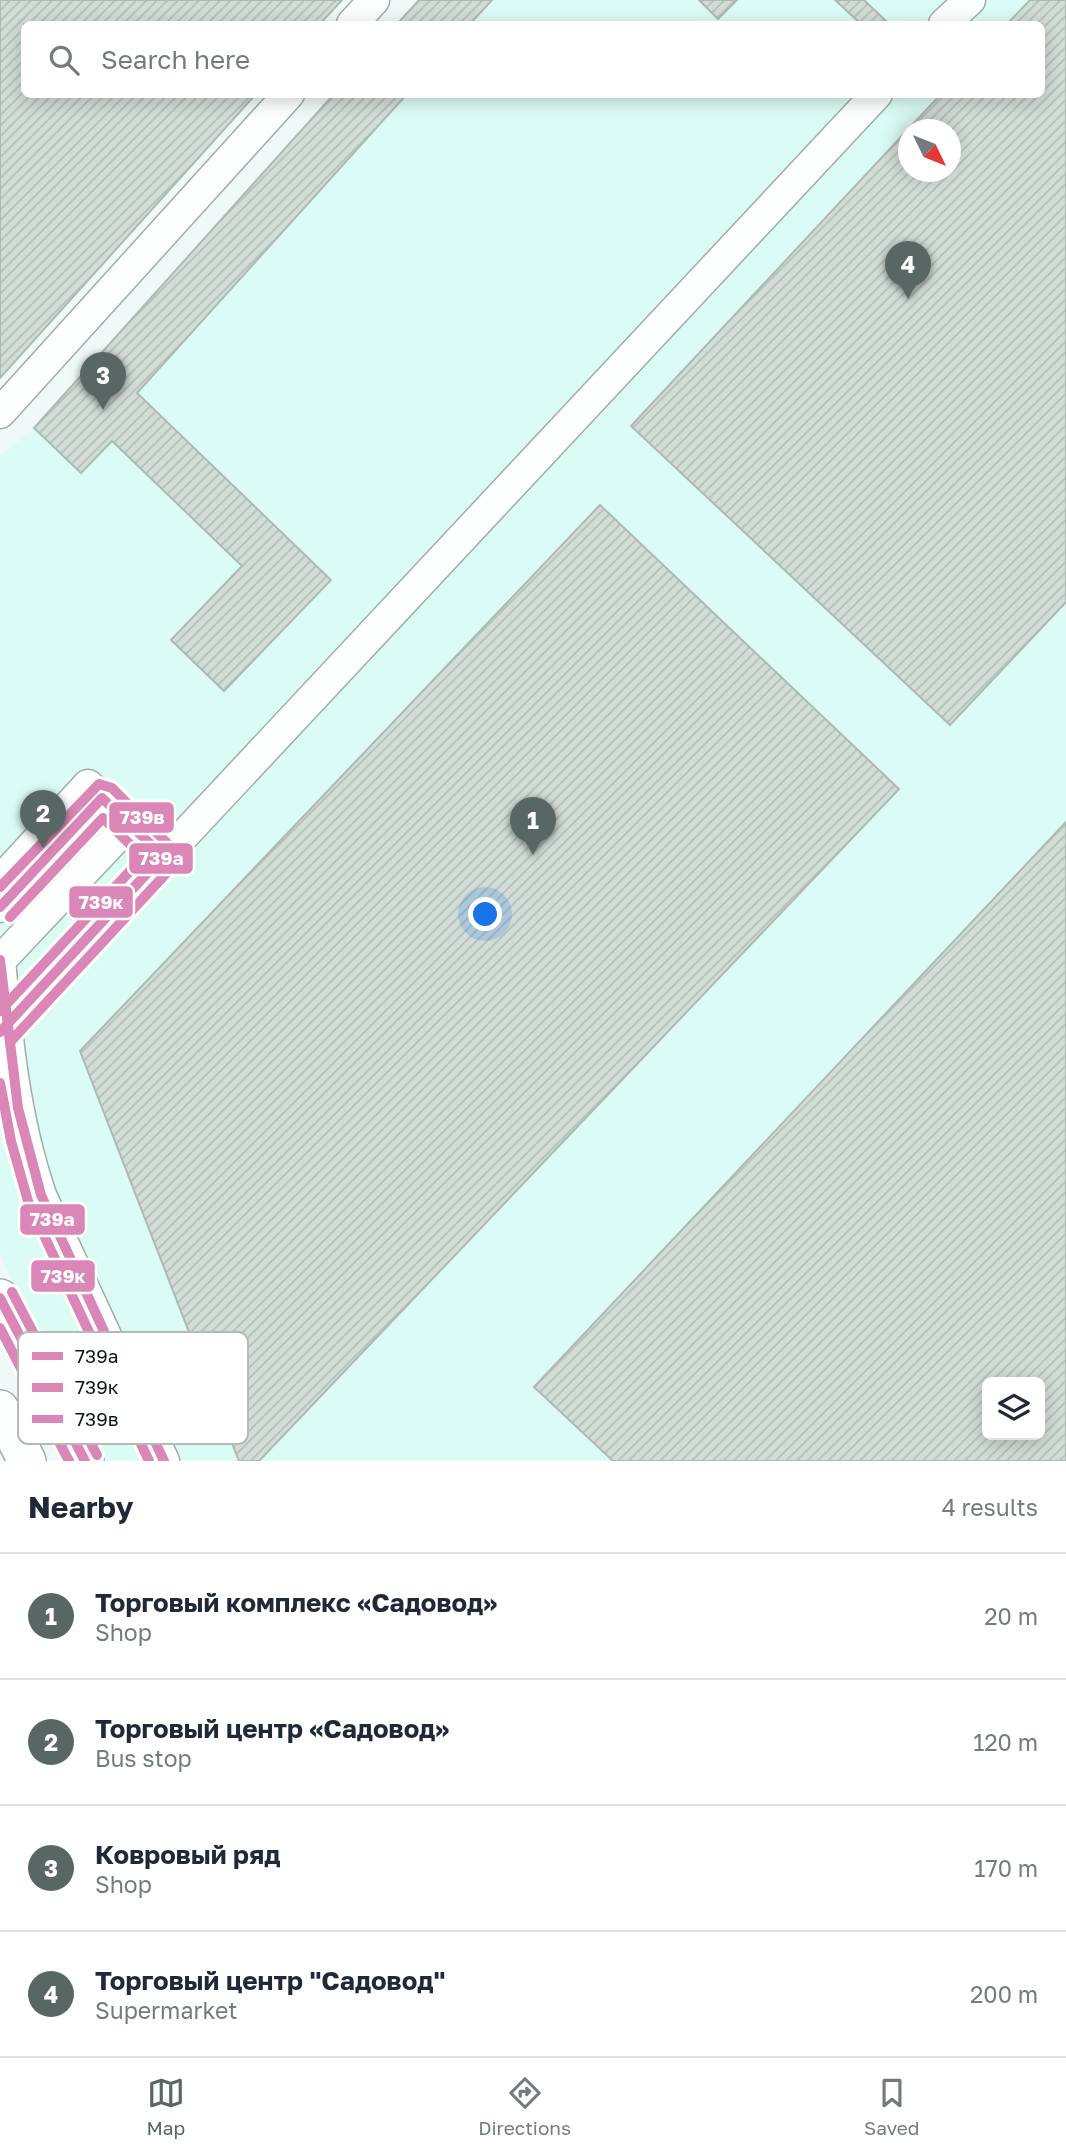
<!DOCTYPE html>
<meta charset="utf-8">
<style>
:root{--surface:#fff;--page:#f2f2f3;--text:#1f2937;--muted:#747a83;--line:#e0e1e3;--accent:#596764}
body{margin:0;font-family:"Golos Text",sans-serif;background:var(--page);color:var(--text)}
.controls{position:absolute;right:21px;bottom:21px;display:grid;overflow:hidden;border-radius:10px;box-shadow:0 4px 18px #0003}
.controls button{width:63px;height:63px;display:grid;place-items:center;padding:0;border:0;border-bottom:2px solid var(--line);background:var(--surface);color:var(--text);font:35px sans-serif}
.compass{position:absolute;left:898px;top:119px;width:63px;height:63px;border-radius:50%;background:var(--surface);box-shadow:0 4px 18px #0003;rotate:133deg}
.you{position:absolute;left:486px;top:915px;width:24px;height:24px;margin:-18px;border:5px solid #fff;border-radius:50%;background:#1a73e8;box-shadow:0 0 0 10px #1a73e833}
.badge{display:grid;place-items:center;width:46px;height:46px;border-radius:50%;background:var(--accent);color:#fff;font-size:23px;font-weight:700}
.pin{position:absolute;translate:-50% -58px;filter:drop-shadow(0 2px 4px #0008)}
.pin::after{content:'';position:absolute;top:37px;width:24px;height:21px;background:inherit;clip-path:polygon(0 0,100% 0,50% 100%)}
.list{margin:0;padding:0;list-style:none}
h2{display:flex;justify-content:space-between;align-items:center;height:91px;margin:0;padding:0 28px;font-size:30px}
h2 small{font-size:23px;font-weight:400;color:var(--muted)}
.list li{display:grid;grid-template-columns:46px 1fr auto;gap:21px;align-items:center;box-sizing:border-box;height:126px;padding:0 28px;border-top:2px solid var(--line)}
.list b{display:block;font-size:26px;white-space:nowrap}
.list p{margin:0;font-size:23px;white-space:nowrap;color:var(--muted)}
.list em{font-size:23px;font-style:normal;color:var(--muted)}
.icon{flex:none;width:38px;height:38px;fill:none;stroke:currentColor;stroke-width:2;stroke-linecap:round;stroke-linejoin:round}
.map{position:relative;flex:none;width:1066px;height:1461px;overflow:hidden}
.search{position:absolute;background:var(--surface);box-shadow:0 4px 18px #0003;left:21px;right:21px;top:21px;height:77px;display:flex;align-items:center;gap:18px;box-sizing:border-box;padding:0 24px;border-radius:10px;color:var(--muted);font-size:26px}
.sheet{height:595px;background:var(--surface)}
nav{display:flex;justify-content:space-around;align-items:center;box-sizing:border-box;height:98px;border-top:2px solid var(--line);background:var(--surface);font-size:19px;color:var(--muted)}
nav a{display:grid;justify-items:center;gap:4px}
nav .on{color:var(--accent)}
.map>svg:first-child{display:block}
</style>
<div class="map">
<svg width="1066" height="1461" viewBox="0 0 1066 1461">
<defs>
<pattern id="building-hatch" width="6" height="6" patternUnits="userSpaceOnUse" patternTransform="scale(1.75)"><rect width="6" height="6" fill="#d3ddd8"/><path d="M-1 1l2-2M0 6l6-6M5 7l2-2" fill="none" stroke="#b4bdb8"/></pattern>
</defs>
<rect width="100%" height="100%" fill="#f0f9f7"/>
<path fill="#dbfcf4" fill-rule="evenodd" d="M419,0H1066V1461H98L76,1421L0,1254V456L34,428L334,95L1042,94V24H397ZM908,130H950V172H908ZM987,1382H1040V1435H987Z"/>
<g fill="url(#building-hatch)" stroke="#afb9b4" stroke-width="2" fill-rule="evenodd">
<path d="M0,0H342L320,24H24V94H256L0,378Z"/>
<path d="M419,0H492L470,24H397Z"/>
<path d="M699,0H737L718,19Z"/>
<path d="M835,0H864L887,22L861,24Z"/>
<path d="M1030,0H1066V602L950,725L631,426L941,94H1042V24H1007ZM908,130H950V172H908Z"/>
<path d="M334,94H407L137,393L331,580L224,691L171,640L242,566L112,441L81,473L34,428Z"/>
<path d="M600,505L899,789L259,1461H239L80,1051Z"/>
<path d="M69,806L110,845L43,915L3,877Z"/>
<path d="M1066,822V1461H613L534,1387ZM987,1382H1040V1435H987Z"/>
</g>
<g fill="none" stroke-linecap="round" stroke-linejoin="round">
<g stroke="#a0ada9" stroke-width="33">
<g id="minor">
<path d="M352,24L374,0"/>
<path d="M944,24L970,0"/>
<path d="M0,413L289,94"/>
<path d="M0,881L88,785L163,856"/>
<path d="M0,907L33,872"/>
<path d="M0,960C7,1039 15,1119 41,1195L164,1461"/>
<path d="M0,961L129,824"/>
<path d="M0,1032L877,94"/>
</g>
</g>
<g stroke="#a0ada9" stroke-width="40">
<g id="major">
<path d="M0,1298L85,1461"/>
<path d="M0,1409L27,1461"/>
</g>
</g>
<use href="#minor" stroke="#fdfefe" stroke-width="30"/>
<use href="#major" stroke="#fdfefe" stroke-width="37"/>
<g stroke="#fff" stroke-width="16">
<g id="bus-1">
<path d="M0,907L102,798L163,856L0,1032"/>
<path d="M0,960L18,1108L41,1195L164,1461"/>
<path d="M0,1298L85,1461"/>
</g>
</g>
<g stroke="#fff" stroke-width="16">
<g id="bus-2">
<path d="M0,1011L143,857L103,818L10,917"/>
<path d="M0,1083L11,1141L28,1201L149,1461"/>
<path d="M0,1328L69,1461"/>
</g>
</g>
<g stroke="#fff" stroke-width="16">
<g id="bus-3">
<path d="M0,887L99,784L112,788L177,853L173,866L10,1042"/>
<path d="M12,1292L97,1455"/>
</g>
</g>
<use href="#bus-1" stroke="#da86b6" stroke-width="10"/>
<use href="#bus-2" stroke="#da86b6" stroke-width="10"/>
<use href="#bus-3" stroke="#da86b6" stroke-width="10"/>
</g>
<rect x="18" y="1332" width="230" height="112" rx="10" fill="#fff" stroke="#b5bab9" stroke-width="2"/>
<rect x="32" y="1352" width="31" height="8" fill="#da86b6"/>
<rect x="32" y="1383" width="31" height="9" fill="#da86b6"/>
<rect x="32" y="1415" width="31" height="8" fill="#da86b6"/>
<g font-size="19" fill="#081815">
<text x="75" y="1363">739а</text>
<text x="75" y="1394">739к</text>
<text x="75" y="1426">739в</text>
</g>
<g stroke="#fff" stroke-width="2.5">
<rect x="108" y="801" width="67" height="33" rx="7" fill="#da86b6"/>
<rect x="128" y="842" width="66" height="33" rx="7" fill="#da86b6"/>
<rect x="68" y="885" width="66" height="34" rx="7" fill="#da86b6"/>
<rect x="19" y="1203" width="67" height="33" rx="7" fill="#da86b6"/>
<rect x="30" y="1259" width="66" height="34" rx="7" fill="#da86b6"/>
</g>
<g font-size="19" text-anchor="middle" font-weight="bold" fill="#fff">
<text x="142" y="824">739в</text>
<text x="161" y="865">739а</text>
<text x="101" y="909">739к</text>
<text x="52" y="1226">739а</text>
<text x="63" y="1283">739к</text>
</g>
</svg>
<div class="controls">
<button><svg class="icon" aria-label="layers" viewBox="0 0 24 24"><path d="M12 4l9 5-9 5-9-5zM3 14l9 5 9-5"/></svg></button>
</div>
<svg class="compass" viewBox="-18 -18 36 36"><path d="M0-13l5 13h-10z" fill="#e53935"/><path d="M0 13l5-13h-10z" fill="#747a83"/></svg>
<div class="you"></div>
<div class="pin badge" style="left:533px;top:855px">1</div>
<div class="pin badge" style="left:43px;top:848px">2</div>
<div class="pin badge" style="left:103px;top:410px">3</div>
<div class="pin badge" style="left:908px;top:299px">4</div>
<div class="search"><svg class="icon" aria-label="search" viewBox="0 0 24 24"><circle cx="10" cy="10" r="6"/><path d="M15 15l6 6"/></svg>Search here</div>
</div>
<section class="sheet">
<h2>Nearby<small>4 results</small></h2>
<ul class="list">
<li><span class="badge">1</span><div><b>Торговый комплекс «Садовод»</b><p>Shop</p></div><em>20 m</em></li>
<li><span class="badge">2</span><div><b>Торговый центр «Садовод»</b><p>Bus stop</p></div><em>120 m</em></li>
<li><span class="badge">3</span><div><b>Ковровый ряд</b><p>Shop</p></div><em>170 m</em></li>
<li><span class="badge">4</span><div><b>Торговый центр &quot;Садовод&quot;</b><p>Supermarket</p></div><em>200 m</em></li>
</ul>
</section>
<nav>
<a class="on"><svg class="icon" aria-label="map" viewBox="0 0 24 24"><path d="M3 6l6-2 6 2 6-2v14l-6 2-6-2-6 2zM9 4v14M15 6v14"/></svg>Map</a>
<a><svg class="icon" aria-label="directions" viewBox="0 0 24 24"><path d="M12 3l9 9-9 9-9-9zM9 14v-3h6M13 9l2 2-2 2"/></svg>Directions</a>
<a><svg class="icon" aria-label="saved" viewBox="0 0 24 24"><path d="M7 4h10v16l-5-4-5 4z"/></svg>Saved</a>
</nav>
